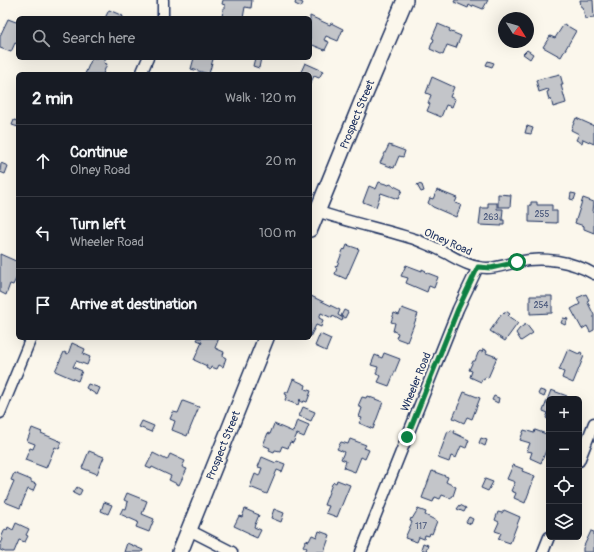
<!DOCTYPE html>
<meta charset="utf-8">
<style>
:root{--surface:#171b24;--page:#20242c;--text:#f1f3f6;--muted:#9ea1a6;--line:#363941}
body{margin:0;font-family:Pangolin,sans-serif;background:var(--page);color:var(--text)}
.controls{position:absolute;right:12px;bottom:12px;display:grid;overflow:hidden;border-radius:6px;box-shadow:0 4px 16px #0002}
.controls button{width:36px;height:36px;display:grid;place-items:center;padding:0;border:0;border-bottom:1px solid var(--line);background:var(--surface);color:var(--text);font:20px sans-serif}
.compass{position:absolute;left:498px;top:12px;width:36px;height:36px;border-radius:50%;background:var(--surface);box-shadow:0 4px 16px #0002;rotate:127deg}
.stop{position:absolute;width:12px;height:12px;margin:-9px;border:3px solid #0b8043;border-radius:50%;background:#fff}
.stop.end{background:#0b8043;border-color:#fff;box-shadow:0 1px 4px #0008}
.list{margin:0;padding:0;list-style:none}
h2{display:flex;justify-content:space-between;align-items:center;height:52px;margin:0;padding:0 16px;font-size:17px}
h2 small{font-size:13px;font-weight:400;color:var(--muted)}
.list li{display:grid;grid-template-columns:26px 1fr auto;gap:12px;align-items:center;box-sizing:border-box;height:72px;padding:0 16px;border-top:1px solid var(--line)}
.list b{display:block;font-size:15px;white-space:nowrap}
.list p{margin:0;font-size:13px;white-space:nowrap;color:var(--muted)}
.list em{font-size:13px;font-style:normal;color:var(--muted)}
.icon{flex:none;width:22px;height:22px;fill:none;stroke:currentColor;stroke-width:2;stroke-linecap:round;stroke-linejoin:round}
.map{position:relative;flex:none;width:594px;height:552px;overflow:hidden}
.search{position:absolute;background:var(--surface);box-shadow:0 4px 16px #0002;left:16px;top:16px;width:296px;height:44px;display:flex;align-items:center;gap:10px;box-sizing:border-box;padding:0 14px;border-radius:6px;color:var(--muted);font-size:15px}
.panel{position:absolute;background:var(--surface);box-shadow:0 4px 16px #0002;left:16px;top:72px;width:296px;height:268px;border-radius:6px}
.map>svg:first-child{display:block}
</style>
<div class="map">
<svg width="594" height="552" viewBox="0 0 594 552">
<rect width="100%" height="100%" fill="#fbf7ec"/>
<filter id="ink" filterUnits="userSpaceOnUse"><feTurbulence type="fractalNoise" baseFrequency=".025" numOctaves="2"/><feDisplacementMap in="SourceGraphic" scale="8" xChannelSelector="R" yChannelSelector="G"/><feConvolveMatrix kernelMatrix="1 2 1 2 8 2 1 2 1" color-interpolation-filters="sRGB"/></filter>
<g filter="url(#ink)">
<g fill="#c3c5c9" stroke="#1b2f5e">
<path d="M223,0H252L251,8L245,7L243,18H222L223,8H225V5L222,4Z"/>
<path d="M296,0L303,3L301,7L295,4Z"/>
<path d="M455,0H488L483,9L473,5L472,7L469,5L468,8L454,2Z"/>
<path d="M580,0H593L594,18L585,19L583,7H581Z"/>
<path d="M109,10L123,16L122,18H105Z"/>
<path d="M310,16L330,25L331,23L343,29L338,41L326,36L324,40L329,42L325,50L310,44Z"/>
<path d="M8,19L16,22L17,21H18V44L15,43L11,52L0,48V36Z"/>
<path d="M438,24L450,29L449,31L461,36L456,48L447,45L443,55L430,49L432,42H433L434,39L432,38Z"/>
<path d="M564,24L576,31L561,57L543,47L550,36L555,38Z"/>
<path d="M527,50L533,54L530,59L523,54Z"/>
<path d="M92,58H106L104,63L107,64L103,74H85Z"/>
<path d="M194,58H217L213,59L209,74L191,69Z"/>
<path d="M255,58H261L259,68L253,66Z"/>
<path d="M488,61L494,63L492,67L486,65Z"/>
<path d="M305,63L323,71L319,78L314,76L310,84V74H300Z"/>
<path d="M560,74L563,85H561L566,103L553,107L551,99L549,100L547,92L549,91L548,89L539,92L536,80Z"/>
<path d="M432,77L454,87L450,97L455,99L452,107L446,105L441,117L427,111L430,104L428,103L431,95L426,93Z"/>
<path d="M576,118L594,126V125V144L583,139L582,143L576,140L579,134L571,130Z"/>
<path d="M14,120L18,121V127L12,125Z"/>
<path d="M527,126L533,128L531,134L525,133Z"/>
<path d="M389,145L405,151L403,157L399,156L394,168L380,163Z"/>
<path d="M1,163L8,166L5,174L0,172Z"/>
<path d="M379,182L389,185L390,184L402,190L398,199L381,193L376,207L363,202L369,186L376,189Z"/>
<path d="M418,184L422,185L424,191L421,192L417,185Z"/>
<path d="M437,190L457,198L455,203L461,205L456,217L433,207L428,203L430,198L433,199Z"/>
<path d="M571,193L576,194L574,200L570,199Z"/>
<path d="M498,194L511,195L510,207H498Z"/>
<path d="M583,198L594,202L593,212H594V233L584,229V226L575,223Z"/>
<path d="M531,202H537V205H552V211H557V223L529,222V205H531Z"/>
<path d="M488,203H497V209H503L502,220H504V224H502V226L479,225L481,208H488Z"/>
<path d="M347,245L359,249L346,279L335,274L337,268L335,267L336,265L337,266L343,250L344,249L345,250Z"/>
<path d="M0,254L18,262V275L13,285L10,284L6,295L0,292Z"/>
<path d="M406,265L422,271V269L426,271L425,272L438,277L434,288L429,286L427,292L406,283L408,278L401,276Z"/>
<path d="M586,294L589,300L587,301L594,315V330L590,332L587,326L582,329L571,309L580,304L577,298Z"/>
<path d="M311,296L340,310L338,315L343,318L342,321L333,316L332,318L321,313L319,318L323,320L321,327L316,325L310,337V299Z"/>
<path d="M530,296H552V313L530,314Z"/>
<path d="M402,308L418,314L407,342L396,338L398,333L393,331L395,323L391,322L394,313L399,315Z"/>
<path d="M344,310L348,312L345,318L341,316Z"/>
<path d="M506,311L510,314L508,316L518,323L505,341L490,331L501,315L503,313L504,314Z"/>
<path d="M563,318L568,319L565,325L561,323Z"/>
<path d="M526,324L533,333L521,341L516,333L520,328Z"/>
<path d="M320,334L331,339L326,351L315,346Z"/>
<path d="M198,338H219L215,348L224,352L223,355L224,357L226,358L223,367L219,365L217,369L211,367L210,370L206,368L207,366L194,360L202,342L197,340Z"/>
<path d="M72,343L85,349L83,354L90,357L87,365L76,361L73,367L82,371L78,381L55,371L64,352L68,354Z"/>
<path d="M483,349L487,351L486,353L497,357L488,378L485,377L484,380L482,379L481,382L470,377L472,371L469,370L473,361H475L478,353L480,351L482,352Z"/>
<path d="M568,349L579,354L580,352L582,353L581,355L584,356L573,383L562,378L564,372L559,370Z"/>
<path d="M384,353L400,359L389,386L378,382L381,376L376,374L378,367L371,365L375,355L382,358Z"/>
<path d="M293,379L306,385L305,389L311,391L307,402L304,401L303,402H301L300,399L298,405L285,400L287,395L285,394L286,392H288Z"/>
<path d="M88,384L100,388L97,395L86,388Z"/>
<path d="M540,390L546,392L544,397L538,394Z"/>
<path d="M551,390L567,396L566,399H549V420L546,418L548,413L543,411Z"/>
<path d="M464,392L480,398L472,419L467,417L464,423L453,418Z"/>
<path d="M367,396L383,402L373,429L359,423L362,418L359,417L362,408L358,406L362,397L366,398Z"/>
<path d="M494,396L499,398L498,403L492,400Z"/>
<path d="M183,401L199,407L187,436L172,430L175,421L170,419L173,412L178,413Z"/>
<path d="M303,407L315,412L311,421L299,416Z"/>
<path d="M297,420L309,425L304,437L297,434L293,443L290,442L288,448L282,446L280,451L275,450L274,452L269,450L270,448L263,445L268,433L270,434L274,424L293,432Z"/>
<path d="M142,421L154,426L151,432L139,427Z"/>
<path d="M32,428L42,432L41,433L62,442L59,449L55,447L46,468L25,460L30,448L33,449L35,444L27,441Z"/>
<path d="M451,430L455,431L454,433L469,440L466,448L461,446L456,458L451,456L449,462L438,458L448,431L450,432Z"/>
<path d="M524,430L534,433L535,430L549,435V448H547L541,463L530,458L532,452L527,451L530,443L520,440Z"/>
<path d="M481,438L487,440L485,446L479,443Z"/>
<path d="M350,439L366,445L364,448L369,450L365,459L361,457L355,472L344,468L346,461L341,459L344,452L337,449L341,442L348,444Z"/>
<path d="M89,451L104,457L97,474L82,468Z"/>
<path d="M153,453L167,460L170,454L185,461L182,467L187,469L179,485L169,480L171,476L152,467L151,469L146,467Z"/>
<path d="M262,457L276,463L277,461L285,464L282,472L277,470L267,494L250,487L255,474L259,476L262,468L258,467Z"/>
<path d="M513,465L523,469L522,471L535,476L525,503L514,498L516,493L511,491L515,482L507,479Z"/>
<path d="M432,471L448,477L446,482L456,487L453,496L450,498L442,495L440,499L435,497L433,502L422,498Z"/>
<path d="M14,473L31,480V482L36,484L33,491L28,489L20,508L5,502L14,481L11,480Z"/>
<path d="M485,479L493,482L488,491L481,488Z"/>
<path d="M337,480L350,485L337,517L326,513L329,506L324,505L332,484L334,482L336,483Z"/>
<path d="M77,487L82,490L79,496L73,493Z"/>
<path d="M127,493L147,501L142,514L154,519L149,532L136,527L138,522L120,514L123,508L126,509L128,502L124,500Z"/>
<path d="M104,502L112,505L108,514L101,511Z"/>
<path d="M460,505L466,508L464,512L457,509Z"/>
<path d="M245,509L259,515L254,527L261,530L257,538L248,534L249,533L234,526L239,516L242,517Z"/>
<path d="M274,509L284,513L281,522L271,518Z"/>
<path d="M418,509L426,512L425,515L437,521L432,534L430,533L429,536L425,535L424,539L419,537L417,542L405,538L412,522L410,521L411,518L412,519Z"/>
<path d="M504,510L520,517L510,543L498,539L501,533L495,531L499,522L495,520L498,512L502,513Z"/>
<path d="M469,517L473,519L471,524L466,522Z"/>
<path d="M16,523L29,529L26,535L28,536L25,542L19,540L14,552H5L0,550V546L3,539L1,538L5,529L7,530L8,527L13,530Z"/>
<path d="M319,531L330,535L324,552H305L307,548L303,546L306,540L309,541L312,535L317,537Z"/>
<path d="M591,531L594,532V552H583V548Z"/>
<path d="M127,543L143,550L142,552H124Z"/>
<path d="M423,543L428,545L426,551L421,549Z"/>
</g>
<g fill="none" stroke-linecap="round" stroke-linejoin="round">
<g stroke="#1b2f5e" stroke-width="13">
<g id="minor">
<path d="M163,18V0"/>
<path d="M141,74L148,58"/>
<path d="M317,211C350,223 384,229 417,240C426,244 434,247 442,251C454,257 465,265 478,267C492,270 504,265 517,262C542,256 572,261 594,274"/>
<path d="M0,413L31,338"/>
<path d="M579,461L594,423"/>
<path d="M189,530L232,552"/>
<path d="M361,552L458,309L478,267"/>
<path d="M543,552L549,537"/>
</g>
</g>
<g stroke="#1b2f5e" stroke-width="18">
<g id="secondary">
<path id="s1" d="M310,229L363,99L405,0"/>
<path id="s2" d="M180,552L266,338"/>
</g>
</g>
<use href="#minor" stroke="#fbf7ec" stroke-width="10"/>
<use href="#secondary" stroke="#fbf7ec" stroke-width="15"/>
</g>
</g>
<g fill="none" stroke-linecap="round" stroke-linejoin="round" filter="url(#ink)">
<path stroke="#0b8043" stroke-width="5" d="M407,437L458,309L478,267L491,268L517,262"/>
</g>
<g text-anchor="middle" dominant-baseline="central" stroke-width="4" stroke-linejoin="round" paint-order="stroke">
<g font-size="9" fill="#455479">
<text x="542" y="214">255</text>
<text x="491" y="217">263</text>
<text x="541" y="305">254</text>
<text x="421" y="526">117</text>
</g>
<g font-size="11" fill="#1b2f5e" stroke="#fbf7ec">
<text stroke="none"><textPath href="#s1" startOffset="124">Prospect Street</textPath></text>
<text transform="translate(448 242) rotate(24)">Olney Road</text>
<text transform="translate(416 382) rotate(-68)">Wheeler Road</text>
<text stroke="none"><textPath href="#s2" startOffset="115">Prospect Street</textPath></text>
</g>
</g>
</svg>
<div class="controls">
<button>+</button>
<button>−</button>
<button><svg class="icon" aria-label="locate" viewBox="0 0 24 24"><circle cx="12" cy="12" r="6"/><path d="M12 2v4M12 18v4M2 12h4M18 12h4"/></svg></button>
<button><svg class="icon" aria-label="layers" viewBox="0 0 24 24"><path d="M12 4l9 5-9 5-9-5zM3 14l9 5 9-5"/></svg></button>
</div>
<svg class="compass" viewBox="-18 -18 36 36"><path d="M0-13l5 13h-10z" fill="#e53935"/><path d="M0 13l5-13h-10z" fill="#9ea1a6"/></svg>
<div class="stop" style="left:517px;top:262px"></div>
<div class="stop end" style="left:407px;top:437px"></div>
<div class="search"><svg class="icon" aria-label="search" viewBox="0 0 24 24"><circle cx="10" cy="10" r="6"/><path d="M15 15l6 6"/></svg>Search here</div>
<section class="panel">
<h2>2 min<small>Walk · 120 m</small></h2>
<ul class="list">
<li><svg class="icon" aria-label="ahead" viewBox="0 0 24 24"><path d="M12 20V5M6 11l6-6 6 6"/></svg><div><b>Continue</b><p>Olney Road</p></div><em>20 m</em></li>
<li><svg class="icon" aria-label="left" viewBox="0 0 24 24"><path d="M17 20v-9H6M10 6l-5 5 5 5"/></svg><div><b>Turn left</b><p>Wheeler Road</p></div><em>100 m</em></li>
<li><svg class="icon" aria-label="arrive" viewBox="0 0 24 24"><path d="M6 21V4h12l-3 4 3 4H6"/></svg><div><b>Arrive at destination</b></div></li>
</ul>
</section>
</div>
